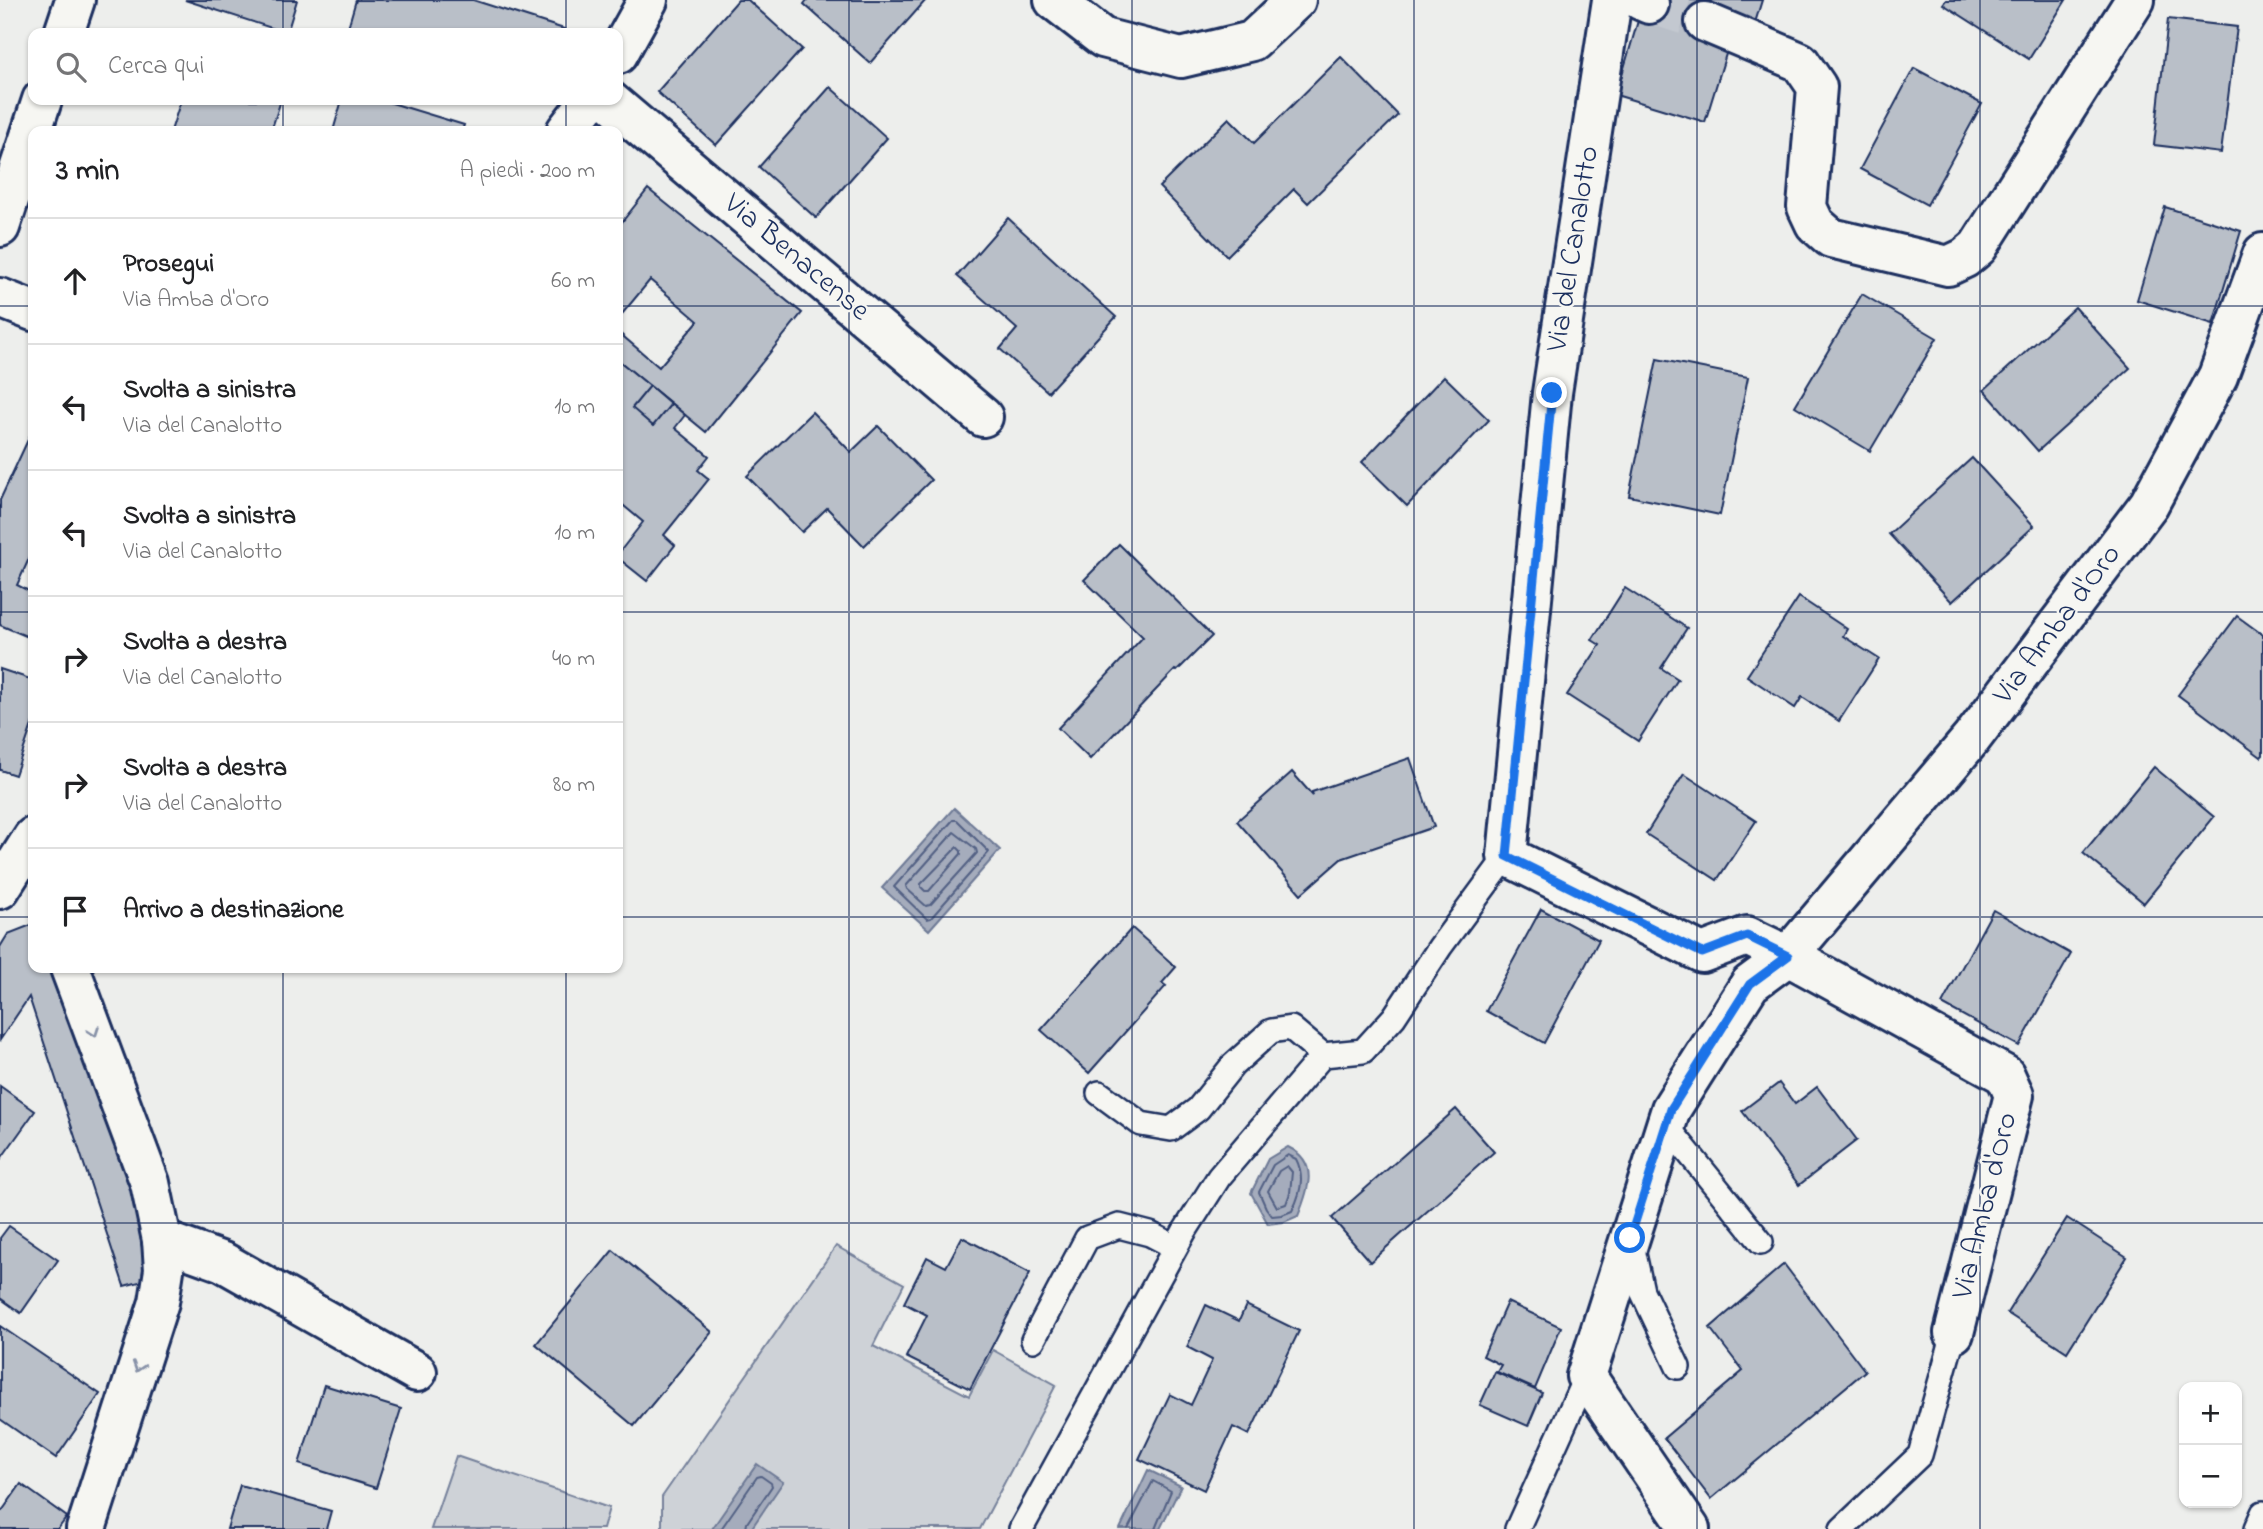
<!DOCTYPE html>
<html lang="it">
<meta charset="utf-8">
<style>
:root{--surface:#fff;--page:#f2f2f2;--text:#202124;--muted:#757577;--line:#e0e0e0}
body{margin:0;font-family:"Indie Flower",sans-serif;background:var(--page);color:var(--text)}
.controls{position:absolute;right:21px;bottom:21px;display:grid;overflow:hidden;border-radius:14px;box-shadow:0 2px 5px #0004}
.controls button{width:63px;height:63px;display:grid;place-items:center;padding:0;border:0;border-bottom:2px solid var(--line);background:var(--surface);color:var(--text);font:35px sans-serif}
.stop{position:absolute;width:21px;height:21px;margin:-16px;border:5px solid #1a73e8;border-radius:50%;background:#fff}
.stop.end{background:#1a73e8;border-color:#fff;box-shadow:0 2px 7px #0008}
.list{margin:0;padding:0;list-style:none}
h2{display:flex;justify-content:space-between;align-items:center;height:91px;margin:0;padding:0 28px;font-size:30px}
h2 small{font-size:23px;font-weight:400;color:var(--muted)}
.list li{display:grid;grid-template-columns:46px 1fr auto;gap:21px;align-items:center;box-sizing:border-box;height:126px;padding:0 28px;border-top:2px solid var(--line)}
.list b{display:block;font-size:26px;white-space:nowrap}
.list p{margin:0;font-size:23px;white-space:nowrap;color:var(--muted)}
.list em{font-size:23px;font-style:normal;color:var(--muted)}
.icon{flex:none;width:38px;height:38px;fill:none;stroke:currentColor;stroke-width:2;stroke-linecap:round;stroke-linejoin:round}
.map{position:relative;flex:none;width:2263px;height:1529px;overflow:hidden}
.search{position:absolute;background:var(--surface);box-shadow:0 2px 5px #0004;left:28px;top:28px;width:595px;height:77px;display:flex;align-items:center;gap:18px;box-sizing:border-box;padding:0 24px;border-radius:14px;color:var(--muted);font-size:26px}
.panel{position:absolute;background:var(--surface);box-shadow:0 2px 5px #0004;left:28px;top:126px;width:595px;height:847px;border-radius:14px}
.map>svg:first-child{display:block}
</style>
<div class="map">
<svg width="2263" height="1529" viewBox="0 0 2263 1529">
<rect width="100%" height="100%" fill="#edeeec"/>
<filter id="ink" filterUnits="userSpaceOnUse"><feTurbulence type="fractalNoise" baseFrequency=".0143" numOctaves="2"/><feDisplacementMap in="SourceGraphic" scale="14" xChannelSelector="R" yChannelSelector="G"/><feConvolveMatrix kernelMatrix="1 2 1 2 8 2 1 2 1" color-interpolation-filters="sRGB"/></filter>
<g filter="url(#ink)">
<g fill="#ced2d7" stroke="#74809a" stroke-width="2">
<path d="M836,1246L904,1284L873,1346L969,1396L993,1350L1056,1385L980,1529H662V1497Z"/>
<path d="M456,1456L609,1508L603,1529H431Z"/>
</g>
<g fill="#a5acbc" stroke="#6e7a96" stroke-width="2">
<path d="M954,808L1000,850L929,930L882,888Z"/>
<path d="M1288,1147C1319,1162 1309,1189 1298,1216L1284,1222L1268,1224L1251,1193L1268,1159Z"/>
<path d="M757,1464L783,1482L751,1529H712Z"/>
<path d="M1148,1470L1181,1486L1160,1529H1120Z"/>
</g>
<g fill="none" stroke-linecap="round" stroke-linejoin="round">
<g stroke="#526184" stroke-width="2">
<path d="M953,820H957L989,852L931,918L927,919L894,887Z"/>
<path d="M954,832L976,849L977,853L930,905L926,906L907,889L906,886Z"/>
<path d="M957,847L961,851V854L929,891H925L921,887V884Z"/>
<path d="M1288,1155L1296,1159C1305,1176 1301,1194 1292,1211L1282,1215L1272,1216L1266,1208L1259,1192L1273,1165Z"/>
<path d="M1287,1166L1292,1172L1290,1193L1286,1204L1277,1207L1268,1191L1279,1171Z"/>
<path d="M721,1529L757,1477L761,1476L771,1483L772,1486L747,1523L746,1529"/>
<path d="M1128,1529L1153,1481L1171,1491L1155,1529"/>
</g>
</g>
<g fill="#b9bfc8" stroke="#1b2f5e" stroke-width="2">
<path d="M185,0H297L287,33Z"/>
<path d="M356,0H473L564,29L563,33H354L347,31Z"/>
<path d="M738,0H748L802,49L716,145L657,92Z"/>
<path d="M807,0H926L870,63L804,4Z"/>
<path d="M1650,0H1762L1754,26L1730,41L1705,122L1616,95L1640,14Z"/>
<path d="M1946,0H2066L2029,59L1943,4Z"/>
<path d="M2168,19L2237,27L2221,153L2154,145Z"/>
<path d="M1341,57L1398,115L1308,203L1294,189L1227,256L1159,187L1229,118L1254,143Z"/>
<path d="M1914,68L1982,104L1927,205L1860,169Z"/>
<path d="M830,87L887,138L816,218L759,167Z"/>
<path d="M181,100H281L271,131H171Z"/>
<path d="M342,100H382L464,125L462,131H333Z"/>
<path d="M648,189L802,313L706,432L618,360V332L659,367L698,321L650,280L618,319V227Z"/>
<path d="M2165,207L2241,231L2213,324L2137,300Z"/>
<path d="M1008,218L1116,317L1048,392L1000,349L1017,329L957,276Z"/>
<path d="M1862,294L1937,338L1870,451L1795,406Z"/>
<path d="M2075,307L2130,368L2038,451L1984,390Z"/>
<path d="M1657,359L1748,377L1720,515L1629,496Z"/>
<path d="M618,360L685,415L675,428L709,456L698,470L709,479L664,535L675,545L647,581L618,558V554L643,522L618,501Z"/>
<path d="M1444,376L1489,420L1407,506L1362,462Z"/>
<path d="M650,386L671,404L653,426L632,408Z"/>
<path d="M812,412L851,452L878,426L931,480L864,546L827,508L802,532L747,476Z"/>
<path d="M33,429V550L17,585L33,593V639L0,625V500Z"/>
<path d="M1972,458L2034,526L1952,602L1889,534Z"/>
<path d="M1119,544L1212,636L1177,671L1175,670L1090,759L1058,728L1143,637L1084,580Z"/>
<path d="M1625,588L1687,628L1661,668L1678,679L1638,741L1567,695L1600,645L1592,640Z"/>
<path d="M1799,597L1847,629L1843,636L1879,659L1839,721L1802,697L1795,708L1747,676Z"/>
<path d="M2237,616L2263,635V755L2261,757L2178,695Z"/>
<path d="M0,669L33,680V722L15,775L0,770Z"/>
<path d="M1410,758L1434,827L1341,859L1301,894L1237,821L1292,772L1313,796L1312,792Z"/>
<path d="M2154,767L2214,817L2144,903L2083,853Z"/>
<path d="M1684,774L1756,821L1717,880L1646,834Z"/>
<path d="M1541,909L1599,940L1544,1043L1486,1011Z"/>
<path d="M1993,910L2071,954L2019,1046L1942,1004Z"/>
<path d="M31,925H33V968H54L132,1183L147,1280L124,1286L29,997L0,1040V947L8,934Z"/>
<path d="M1132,928L1176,967L1162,983L1166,986L1089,1073L1041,1030Z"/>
<path d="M1779,1083L1795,1104L1817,1087L1857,1140L1799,1185L1742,1111Z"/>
<path d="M0,1086L35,1111L0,1160Z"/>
<path d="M1456,1109L1494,1152L1370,1262L1332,1218Z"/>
<path d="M2067,1218L2127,1257L2067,1352L2007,1313Z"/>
<path d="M9,1226L58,1260L21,1313L0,1298V1238Z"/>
<path d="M962,1237L1030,1273L970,1389L906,1357L927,1315L904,1303L927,1257L946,1267Z"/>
<path d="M613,1250L712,1332L634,1426L536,1344Z"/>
<path d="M1784,1264L1865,1371L1711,1499L1664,1438L1743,1371L1710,1328Z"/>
<path d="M1507,1302L1561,1327L1535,1389L1497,1372L1501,1365L1483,1356Z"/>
<path d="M1206,1305L1239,1321L1246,1305L1299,1331L1249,1435L1233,1427L1204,1490L1139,1459L1170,1394L1191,1405L1212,1360L1187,1347Z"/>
<path d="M0,1326L100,1394L56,1458L0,1419Z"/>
<path d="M1495,1372L1542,1393L1528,1426L1480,1405Z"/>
<path d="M324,1385L401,1409L376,1488L299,1464Z"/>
<path d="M21,1484L67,1517L58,1529H0V1510L2,1511Z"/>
<path d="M240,1485L331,1511L326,1529H227Z"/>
</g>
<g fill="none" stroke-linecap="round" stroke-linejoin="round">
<path stroke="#c3c8d0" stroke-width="38" stroke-dasharray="38 19" stroke-linecap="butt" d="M1649,4L1705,22"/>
<g stroke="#1b2f5e" stroke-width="28">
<g id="service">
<path d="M1099,1093L1141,1124L1171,1129L1198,1109L1233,1065L1271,1031L1291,1028L1323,1055"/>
<path d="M1666,1125L1761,1242"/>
<path d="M1632,1245L1642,1291L1678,1367"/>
<path d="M1033,1340L1087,1238L1119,1226L1150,1234L1175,1247"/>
<path d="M1021,1529L1184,1232L1219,1177L1323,1055L1363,1051L1394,1017L1440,947L1507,856"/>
<path d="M1517,1529L1586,1376"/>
<path d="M1842,1529L1920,1455L1954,1333"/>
<path d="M2256,1529L2263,1513"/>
</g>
</g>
<g stroke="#1b2f5e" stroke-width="44">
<g id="minor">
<path d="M1054,0L1103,38L1181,58L1252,41L1296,0"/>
<path d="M1612,0L1552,393L1507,856L1702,953L1747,936L1788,956L2005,1075L2014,1095L1954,1333"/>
<path d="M1640,0L1649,4"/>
<path d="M1705,22L1800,62L1817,87L1807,207L1815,224L1831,238L1948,266L1965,258L1978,247L2135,0"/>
<path d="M618,54L648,0"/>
<path d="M609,100L983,417"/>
<path d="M566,131L590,100"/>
<path d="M0,298L33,311"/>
<path d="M0,889L33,837"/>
<path d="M70,968L150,1183L162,1240L164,1270L159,1302L86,1529"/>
<path d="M162,1240L223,1262L417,1372"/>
<path d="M1690,1529L1586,1376L1671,1109L1750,984L1788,956L1972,738L2149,504L2218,376L2263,253"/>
</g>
</g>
<g stroke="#1b2f5e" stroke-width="44">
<g id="tertiary">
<path d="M64,33L75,0"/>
<path d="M0,227L42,100"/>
</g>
</g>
<use href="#service" stroke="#f6f6f2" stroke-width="23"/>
<use href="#minor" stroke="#f6f6f2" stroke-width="38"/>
<use href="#tertiary" stroke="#f6f6f2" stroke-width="38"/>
</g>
<defs><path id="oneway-chevron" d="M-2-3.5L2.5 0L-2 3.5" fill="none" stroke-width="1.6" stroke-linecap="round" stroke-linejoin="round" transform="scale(1.75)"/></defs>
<g stroke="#8892a8">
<use href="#oneway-chevron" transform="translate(94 1032) rotate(70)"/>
<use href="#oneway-chevron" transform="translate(138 1367) rotate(108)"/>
</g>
</g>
<g fill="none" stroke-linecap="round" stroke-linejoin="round" filter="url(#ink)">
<path stroke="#1a73e8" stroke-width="9" d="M1552,393L1507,856L1702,953L1747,936L1788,956L1750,984L1671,1109L1630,1238"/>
</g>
<path fill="none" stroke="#1b2f5e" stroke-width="2" stroke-opacity="0.55" d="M283,0V33M566,0V33M849,0V1529M1132,0V1529M1414,0V1529M1697,0V1529M1980,0V1529M283,100V131M566,100V131M0,306H33M618,306H2263M0,612H33M618,612H2263M0,917H33M618,917H2263M283,968V1529M566,968V1529M0,1223H2263"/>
<g text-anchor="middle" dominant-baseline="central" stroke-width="5" stroke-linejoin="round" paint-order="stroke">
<g font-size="30" fill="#1b2f5e" stroke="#f6f6f2">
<text transform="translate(1574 249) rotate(-81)">Via del Canalotto</text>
<text transform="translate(796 258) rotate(40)">Via Benacense</text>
<text transform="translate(2058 625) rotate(-53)">Via Amba d'Oro</text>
<text transform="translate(1986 1206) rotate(-76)">Via Amba d'Oro</text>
</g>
</g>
</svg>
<div class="controls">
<button>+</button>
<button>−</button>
</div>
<div class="stop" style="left:1630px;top:1238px"></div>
<div class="stop end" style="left:1552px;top:393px"></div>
<div class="search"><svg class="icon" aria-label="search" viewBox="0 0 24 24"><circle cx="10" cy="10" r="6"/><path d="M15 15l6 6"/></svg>Cerca qui</div>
<section class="panel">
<h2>3 min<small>A piedi · 200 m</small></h2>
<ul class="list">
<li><svg class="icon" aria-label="ahead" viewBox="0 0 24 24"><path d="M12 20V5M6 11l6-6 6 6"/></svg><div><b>Prosegui</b><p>Via Amba d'Oro</p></div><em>60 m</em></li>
<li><svg class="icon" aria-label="left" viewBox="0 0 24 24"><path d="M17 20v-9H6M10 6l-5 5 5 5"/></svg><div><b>Svolta a sinistra</b><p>Via del Canalotto</p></div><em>10 m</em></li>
<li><svg class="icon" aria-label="left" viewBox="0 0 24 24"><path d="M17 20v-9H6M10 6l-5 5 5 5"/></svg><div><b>Svolta a sinistra</b><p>Via del Canalotto</p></div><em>10 m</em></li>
<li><svg class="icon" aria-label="right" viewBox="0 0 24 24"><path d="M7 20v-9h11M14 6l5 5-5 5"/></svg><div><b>Svolta a destra</b><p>Via del Canalotto</p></div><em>40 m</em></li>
<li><svg class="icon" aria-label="right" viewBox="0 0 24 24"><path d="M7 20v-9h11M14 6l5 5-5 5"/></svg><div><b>Svolta a destra</b><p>Via del Canalotto</p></div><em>80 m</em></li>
<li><svg class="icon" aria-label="arrive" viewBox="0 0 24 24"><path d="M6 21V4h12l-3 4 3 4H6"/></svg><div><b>Arrivo a destinazione</b></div></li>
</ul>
</section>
</div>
